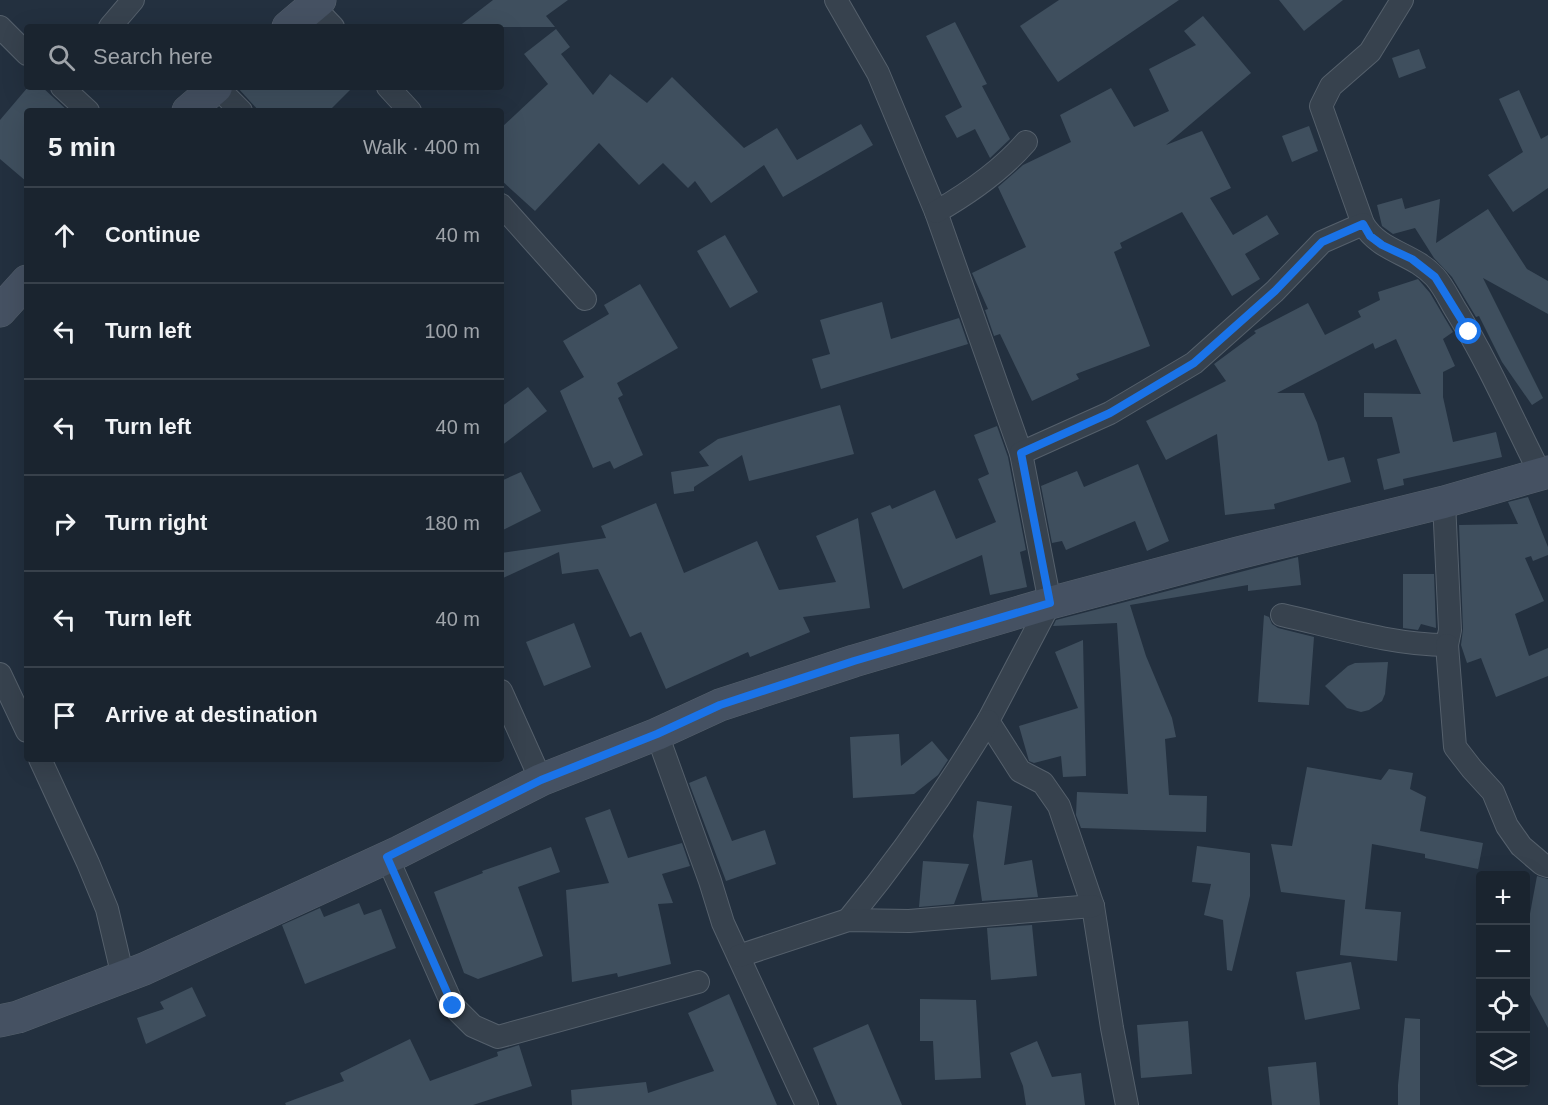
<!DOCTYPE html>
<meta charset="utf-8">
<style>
:root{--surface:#1a242f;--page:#27303b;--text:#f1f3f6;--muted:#9fa4aa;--line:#38414b}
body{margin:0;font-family:Arial,sans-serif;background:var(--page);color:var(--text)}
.controls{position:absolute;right:18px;bottom:18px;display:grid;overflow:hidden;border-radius:6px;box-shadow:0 6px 24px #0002}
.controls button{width:54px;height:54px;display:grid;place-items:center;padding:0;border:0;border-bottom:2px solid var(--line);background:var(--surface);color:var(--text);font:30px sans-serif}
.stop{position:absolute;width:18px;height:18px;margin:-14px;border:4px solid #1a73e8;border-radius:50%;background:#fff}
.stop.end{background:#1a73e8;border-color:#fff;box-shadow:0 2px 6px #0008}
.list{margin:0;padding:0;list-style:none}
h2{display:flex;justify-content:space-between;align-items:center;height:78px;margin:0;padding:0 24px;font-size:26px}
h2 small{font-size:20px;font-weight:400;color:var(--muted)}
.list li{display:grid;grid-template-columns:39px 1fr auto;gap:18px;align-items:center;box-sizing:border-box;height:96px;padding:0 24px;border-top:2px solid var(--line)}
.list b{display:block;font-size:22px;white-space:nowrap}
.list em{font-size:20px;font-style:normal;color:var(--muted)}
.icon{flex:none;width:33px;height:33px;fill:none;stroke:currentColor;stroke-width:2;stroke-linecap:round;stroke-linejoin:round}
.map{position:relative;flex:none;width:1548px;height:1105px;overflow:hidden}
.search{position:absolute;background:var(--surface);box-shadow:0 6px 24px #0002;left:24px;top:24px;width:480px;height:66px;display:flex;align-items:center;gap:15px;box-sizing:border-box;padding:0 21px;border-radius:6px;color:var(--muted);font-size:22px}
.panel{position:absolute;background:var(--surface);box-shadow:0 6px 24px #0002;left:24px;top:108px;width:480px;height:654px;border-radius:6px}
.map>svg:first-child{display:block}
</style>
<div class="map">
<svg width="1548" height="1105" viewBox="0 0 1548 1105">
<rect width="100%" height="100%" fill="#23303f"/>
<g fill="#3f4f5e">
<path d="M493,0H568L546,16L555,27H458Z"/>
<path d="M1059,0H1179L1058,82L1020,26Z"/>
<path d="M1279,0H1343L1304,31Z"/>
<path d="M1203,16L1251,73L1166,145L1202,131L1231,188L1210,198L1233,235L1267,215L1279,234L1245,254L1260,279L1232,296L1182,212L1120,243L1122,248L1114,252L1150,346L1076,374L1079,379L1032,401L1000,334L994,336L985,310L988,309L972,273L1026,247L998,187L1023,165L1071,142L1060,115L1111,88L1134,127L1169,111L1149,69L1196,45L1184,31Z"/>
<path d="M955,22L987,84L982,86L1010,139L990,158L975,129L957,138L945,116L962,107L926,36Z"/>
<path d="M556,29L570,47L561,54L593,95L610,74L647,103L672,77L744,148L777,128L797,160L861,124L873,145L783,197L764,165L711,203L695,181L688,188L663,163L639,185L599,143L535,211L501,180V128L548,84L524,54Z"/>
<path d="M1419,49L1426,68L1399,78L1392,58Z"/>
<path d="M28,87H42L68,111H27V182L0,159V120Z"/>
<path d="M237,87H353L329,111H259Z"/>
<path d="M1519,90L1541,139L1548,135V188L1513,212L1488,175L1523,152L1499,99Z"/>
<path d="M1309,126L1318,151L1292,162L1282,136Z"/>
<path d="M1402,198L1405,209L1440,199L1436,243L1488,209L1527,269L1548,281V314L1483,278L1543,398L1532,405L1502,362L1479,316L1476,317L1452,277L1434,258L1415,228L1393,234L1382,226L1377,205Z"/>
<path d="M725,235L758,292L730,308L697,251Z"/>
<path d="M1418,279L1430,293L1453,332L1443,339L1455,366L1443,372V397L1453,442L1496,432L1502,457L1403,479L1404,485L1384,490L1377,459L1400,453L1392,417H1364V393L1421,394L1396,339L1375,349L1373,343L1277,393H1304L1317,423L1328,461L1344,457L1351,482L1274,504L1275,509L1225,515L1217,434L1166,460L1146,421L1226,381L1214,364L1256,333L1254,331L1308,303L1325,335L1361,317L1358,311L1380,300L1378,292Z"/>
<path d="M640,284L678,348L617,383L623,395L618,398L643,455L614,469L610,461L593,468L560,391L584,377L563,341L609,314L604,305Z"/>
<path d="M882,302L891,339L959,318L968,344L821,389L812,359L830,354L820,320Z"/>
<path d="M528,387L547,411L501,446V407Z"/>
<path d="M840,405L854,454L749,481L742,455L694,487V491L674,494L671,472L709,466L699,452L718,439Z"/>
<path d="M997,426L1008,457L1026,550L1020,552L1027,587L990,595L982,555L903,589L871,513L890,505L892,509L935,490L956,539L996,522L978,479L989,474L974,435Z"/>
<path d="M1138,464L1169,541L1147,551L1135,521L1066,550L1062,541L1052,543L1041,486L1077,471L1084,487Z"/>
<path d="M521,472L541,511L501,531V481Z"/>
<path d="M1528,497L1548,547V555L1533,561L1531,556L1525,558L1544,601L1515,614L1529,656L1548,648V676L1496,697L1481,658L1467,663L1461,645L1463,629L1459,525L1518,524L1508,502Z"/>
<path d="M656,503L684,573L757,541L779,590L836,582L816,536L858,518L870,608L803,617L810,632L750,657L748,652L666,689L641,632L630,637L598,569L562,574L559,552L501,579V553L606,538L601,526Z"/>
<path d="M1298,557L1301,585L1248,591V585L1130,605L1146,656L1172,718L1176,737L1165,739L1169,795L1207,796L1206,832L1081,828L1076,815L1077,792L1128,794L1117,623L1053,626L1056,620Z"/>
<path d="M1403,574H1434L1436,628L1421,624L1418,630L1403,628Z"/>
<path d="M1264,615L1269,617L1272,624L1278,628L1314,637L1309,705L1258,702Z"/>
<path d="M574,623L591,667L544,686L526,642Z"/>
<path d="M1083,640L1086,776L1063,777L1061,756L1034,763L1029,761L1019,726L1078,708L1055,652Z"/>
<path d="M1388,662L1385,694L1382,701L1369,710L1361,712L1347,708L1325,686L1348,666L1355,663Z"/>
<path d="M899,734L901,766L932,741L948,760L938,775L914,794L853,798L850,737Z"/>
<path d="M1307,767L1381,780L1389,769L1413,773L1410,789L1426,797L1420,831L1483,843L1478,869L1425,858V854L1372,844L1365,909L1401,912L1397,961L1340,955L1345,900L1281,892L1271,844L1292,846Z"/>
<path d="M706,776L732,841L765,830L776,864L726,881L689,783Z"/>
<path d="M977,801L1012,806L1004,865L1032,860L1038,897L982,901L973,836Z"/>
<path d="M610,809L628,858L682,843L690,866L662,874L673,903L658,904L671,964L618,977L617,973L572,982L566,890L609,883L585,818Z"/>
<path d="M1197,846L1250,853V896L1232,971L1227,970L1223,920L1204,915L1211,884L1192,882Z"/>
<path d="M551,847L560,872L518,887L543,956L478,979L464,973L434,892L483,873L482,871Z"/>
<path d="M923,861L969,864L954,904L919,907Z"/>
<path d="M1537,876L1548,879V1028L1526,987V935Z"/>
<path d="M359,903L364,915L381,909L396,948L305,984L282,925L320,908L324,917Z"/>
<path d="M1032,925L1037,976L991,980L987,928Z"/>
<path d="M1351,962L1360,1009L1305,1020L1296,972Z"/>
<path d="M192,987L206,1016L146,1044L137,1018L164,1009L160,1002Z"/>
<path d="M729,994L777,1105H572L571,1090L646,1082L648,1093L714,1071L688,1013Z"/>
<path d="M920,999L976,1000L981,1078L935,1080L933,1041H920Z"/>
<path d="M1405,1018L1420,1019V1105H1398V1085Z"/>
<path d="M1188,1021L1192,1074L1141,1078L1137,1025Z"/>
<path d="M868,1024L902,1105H837L813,1048Z"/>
<path d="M410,1039L430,1081L498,1056L497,1052L519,1045L532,1086L473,1105H286L285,1103L344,1081L340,1073Z"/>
<path d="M1037,1041L1052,1077L1081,1073L1085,1105H1026L1023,1086L1010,1053Z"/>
<path d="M1316,1062L1320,1105H1272L1268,1067Z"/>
</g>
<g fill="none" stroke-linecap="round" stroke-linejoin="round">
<g stroke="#55606c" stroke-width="24">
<g id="street">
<path d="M836,0L878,73L936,212L1021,453L1050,603L988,721L1020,771L1043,783L1059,806L1093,906L1112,1028L1127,1105"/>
<path d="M1402,0L1370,52L1331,86L1321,106L1363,224C1381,253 1412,252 1435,277C1444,287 1450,301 1457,312C1489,364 1513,420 1541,475"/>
<path d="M313,6L333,27"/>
<path d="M0,27L27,54"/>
<path d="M110,27L133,0"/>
<path d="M62,87L88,111"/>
<path d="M217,87L241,111"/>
<path d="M388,87L410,111"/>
<path d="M501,205L585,299"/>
<path d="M936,212C969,193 1001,171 1026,142"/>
<path d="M1021,453L1110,413L1194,363L1275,291L1322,242L1363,224"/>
<path d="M1282,615C1336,627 1392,645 1447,645L1450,630L1444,502"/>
<path d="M1447,645L1455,747L1472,769L1493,792L1507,826L1521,846L1542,864L1548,866"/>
<path d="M0,674L27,731"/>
<path d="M501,691L541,780"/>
<path d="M657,734L710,881L723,923L807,1105"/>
<path d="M40,759L88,863L107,909L123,977"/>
<path d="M387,857L453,1006L473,1026L498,1037L698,982"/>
<path d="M848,920C900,857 946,791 988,721"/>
<path d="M739,956L848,920L909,921L1093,906"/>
</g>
</g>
<g stroke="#55606c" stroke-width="33">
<g id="secondary">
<path d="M288,27L320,0"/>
<path d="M188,111L216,87"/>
<path d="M0,311L27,281"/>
<path d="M0,1021L18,1017L144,969L399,852L541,780L657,734L720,705L854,661L1050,603L1238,553L1444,502L1548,472"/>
</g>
</g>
<use href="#street" stroke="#37424e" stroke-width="22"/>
<use href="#secondary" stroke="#455162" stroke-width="32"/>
</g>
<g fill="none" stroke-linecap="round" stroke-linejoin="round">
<path stroke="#1a73e8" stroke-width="8" d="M453,1006L387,857L541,780L657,734L720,705L854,661L1050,603L1021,453L1110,413L1194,363L1275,291L1322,242L1363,224L1370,236L1382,245L1412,259L1435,277L1469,332"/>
</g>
</svg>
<div class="controls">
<button>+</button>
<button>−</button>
<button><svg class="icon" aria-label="locate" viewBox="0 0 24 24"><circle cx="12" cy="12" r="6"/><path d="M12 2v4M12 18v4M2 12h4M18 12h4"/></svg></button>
<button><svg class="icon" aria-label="layers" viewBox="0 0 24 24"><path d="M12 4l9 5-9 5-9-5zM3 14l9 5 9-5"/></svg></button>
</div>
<div class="stop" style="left:1469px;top:332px"></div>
<div class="stop end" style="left:453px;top:1006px"></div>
<div class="search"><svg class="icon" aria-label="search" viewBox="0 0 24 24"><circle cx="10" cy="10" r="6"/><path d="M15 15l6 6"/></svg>Search here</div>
<section class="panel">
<h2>5 min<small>Walk · 400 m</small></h2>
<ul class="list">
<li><svg class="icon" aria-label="ahead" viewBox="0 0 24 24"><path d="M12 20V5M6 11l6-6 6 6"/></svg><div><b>Continue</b></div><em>40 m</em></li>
<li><svg class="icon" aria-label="left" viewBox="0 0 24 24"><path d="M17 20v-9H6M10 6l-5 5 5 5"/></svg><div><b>Turn left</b></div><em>100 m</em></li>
<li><svg class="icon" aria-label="left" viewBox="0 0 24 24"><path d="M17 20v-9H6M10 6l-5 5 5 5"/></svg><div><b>Turn left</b></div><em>40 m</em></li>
<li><svg class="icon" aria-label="right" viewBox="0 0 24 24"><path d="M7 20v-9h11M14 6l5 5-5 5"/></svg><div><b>Turn right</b></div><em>180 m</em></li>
<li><svg class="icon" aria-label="left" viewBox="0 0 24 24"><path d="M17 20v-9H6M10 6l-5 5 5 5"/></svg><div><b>Turn left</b></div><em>40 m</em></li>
<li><svg class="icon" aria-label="arrive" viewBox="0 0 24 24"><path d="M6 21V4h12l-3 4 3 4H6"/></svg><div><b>Arrive at destination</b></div></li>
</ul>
</section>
</div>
